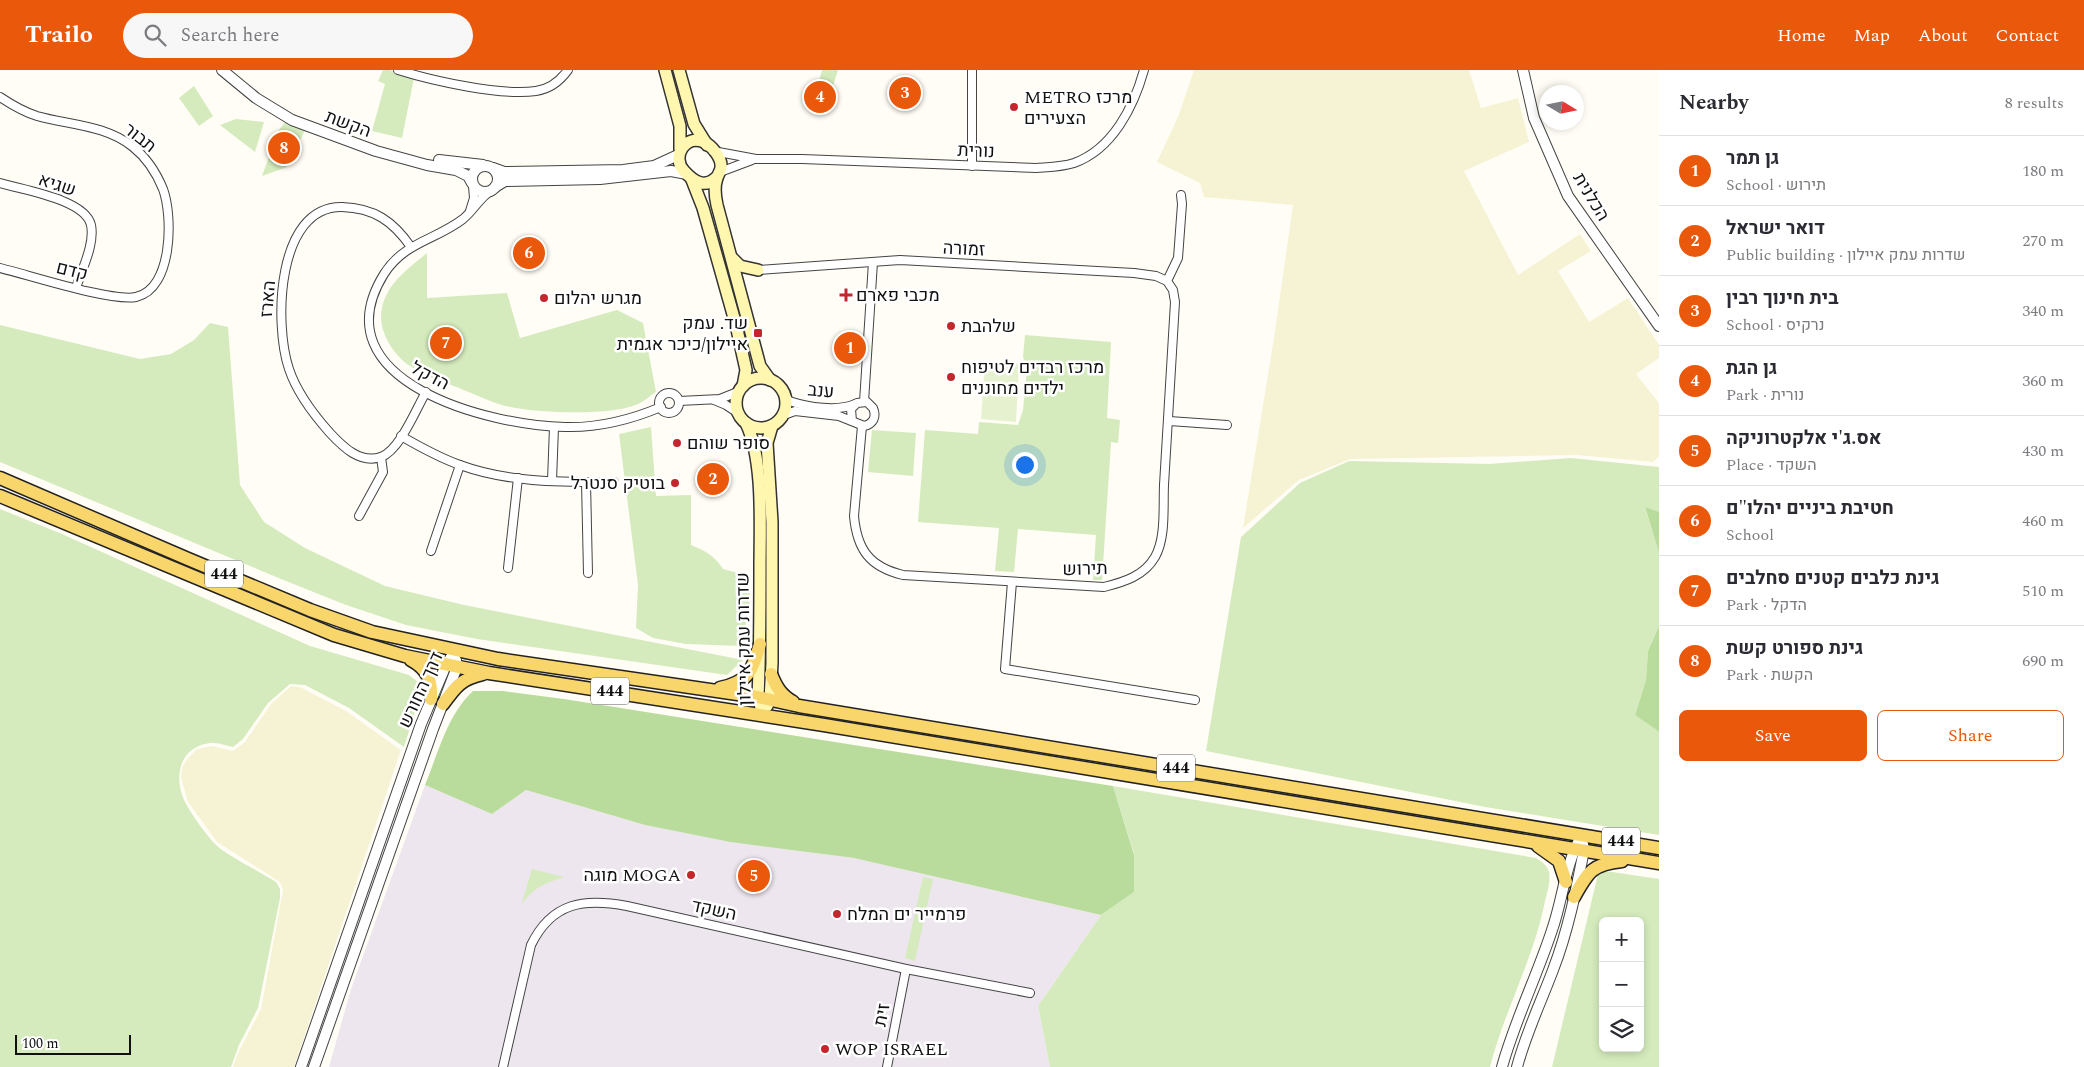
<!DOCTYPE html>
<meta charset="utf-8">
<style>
:root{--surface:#fff;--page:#f7f7f7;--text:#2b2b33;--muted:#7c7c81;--line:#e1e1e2;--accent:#ea580c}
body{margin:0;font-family:Spectral,Heebo,serif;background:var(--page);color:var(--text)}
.controls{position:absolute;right:15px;bottom:15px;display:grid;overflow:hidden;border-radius:8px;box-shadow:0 2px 8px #0003}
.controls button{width:45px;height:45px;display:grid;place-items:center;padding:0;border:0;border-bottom:1px solid var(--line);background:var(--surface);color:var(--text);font:25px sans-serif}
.compass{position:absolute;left:1539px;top:15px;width:45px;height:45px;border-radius:50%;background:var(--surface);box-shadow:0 2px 8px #0003;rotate:100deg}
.scale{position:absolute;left:15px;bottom:12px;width:116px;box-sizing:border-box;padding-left:5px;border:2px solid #111;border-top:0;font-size:14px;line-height:18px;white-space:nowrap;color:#111;-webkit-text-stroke:4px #fff;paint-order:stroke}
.you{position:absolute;left:1024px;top:394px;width:18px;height:18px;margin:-12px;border:4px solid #fff;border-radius:50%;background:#1a73e8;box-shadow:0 0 0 8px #1a73e833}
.badge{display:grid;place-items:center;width:32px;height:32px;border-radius:50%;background:var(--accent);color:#fff;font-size:16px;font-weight:700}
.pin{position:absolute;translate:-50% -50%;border:2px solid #fff;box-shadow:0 1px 5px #0006}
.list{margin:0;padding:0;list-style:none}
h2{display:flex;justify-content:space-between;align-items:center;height:65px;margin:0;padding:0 20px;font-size:21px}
h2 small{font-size:16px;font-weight:400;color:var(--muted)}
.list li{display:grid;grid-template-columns:32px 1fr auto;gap:15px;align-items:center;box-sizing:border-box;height:70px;padding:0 20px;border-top:1px solid var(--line)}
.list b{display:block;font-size:19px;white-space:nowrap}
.list p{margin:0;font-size:16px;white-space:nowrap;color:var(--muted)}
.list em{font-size:16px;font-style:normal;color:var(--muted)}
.actions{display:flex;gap:10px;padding:15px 20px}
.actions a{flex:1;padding:11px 0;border:1px solid var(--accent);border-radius:8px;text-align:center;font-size:18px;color:var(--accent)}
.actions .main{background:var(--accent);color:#fff}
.icon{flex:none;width:28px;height:28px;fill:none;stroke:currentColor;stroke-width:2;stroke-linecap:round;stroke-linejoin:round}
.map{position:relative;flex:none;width:1659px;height:997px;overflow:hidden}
header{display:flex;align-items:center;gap:30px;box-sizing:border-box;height:70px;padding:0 25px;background:var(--accent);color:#fff}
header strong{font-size:24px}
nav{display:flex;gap:28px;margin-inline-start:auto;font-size:18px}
.search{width:350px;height:45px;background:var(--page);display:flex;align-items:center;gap:12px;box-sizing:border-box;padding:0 18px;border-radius:28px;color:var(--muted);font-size:19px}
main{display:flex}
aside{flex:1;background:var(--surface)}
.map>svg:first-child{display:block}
</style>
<header>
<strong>Trailo</strong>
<div class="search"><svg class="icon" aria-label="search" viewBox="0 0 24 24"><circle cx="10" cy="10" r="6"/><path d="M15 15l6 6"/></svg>Search here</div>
<nav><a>Home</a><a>Map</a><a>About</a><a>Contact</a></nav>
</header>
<main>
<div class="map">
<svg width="1659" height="997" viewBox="0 0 1659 997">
<rect width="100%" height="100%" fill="#fffdf5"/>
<path fill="#eee6ef" d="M425,715L492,744L526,720L645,755L730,772L854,788L1101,845L1038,936L1050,997H329L351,919Z"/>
<g fill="#f6f3d4">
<path d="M1194,0H1469L1481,38L1518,28L1529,72L1464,101L1518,205L1580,164L1591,181L1558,201L1589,252L1628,228L1659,275V288L1636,304L1659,333V386L1653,392L1578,385L1350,389L1299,410L1243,458L1274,268L1293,135L1204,127L1200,113L1157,92L1178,47Z"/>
<path d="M291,616L300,617L346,641L401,680L294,997H233L238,983L261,939L283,820L280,812L217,772L188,732L181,708L182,697L188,688L197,679L212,676L233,681L245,672L271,634Z"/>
</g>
<g fill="#d5ebbd" fill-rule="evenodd">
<path d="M383,0H390L414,8L402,68L372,61L385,14L378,11Z"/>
<path d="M822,0H838L832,19L813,42V35Z"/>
<path d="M194,16L213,46L199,56L179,28Z"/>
<path d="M288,48L307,56L287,97L262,106L279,60Z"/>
<path d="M236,49L264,52L255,82L220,55Z"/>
<path d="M427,183V228L507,223L520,268L617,240L643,253L656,322C651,325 646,330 640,333C616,346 543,343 516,338C499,336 481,327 466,321C448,313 426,307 410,296C392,284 377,259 382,238C387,213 409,198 427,183Z"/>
<path d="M210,253L228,257L240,415L264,452L305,478L385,516L464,535L743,590L727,605L477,569L406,555L346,535L281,509L0,392V255L140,289L171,284L194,270Z"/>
<path d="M1025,265L1111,272L1107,348L1120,350L1118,373L1111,372L1102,510H1093L1096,465L1018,459L1014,502L995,501L999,458L918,452L925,360L978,364L979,352L1018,355L1023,340L1027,299L1023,287Z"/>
<path d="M651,357L656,426L691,425V475C705,481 714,485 723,499L738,503L749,504L750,530L742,576L686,574L653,568L636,558L638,515L619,364Z"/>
<path d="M872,360L916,363L913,406L868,402Z"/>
<path d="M1571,388L1659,397V442L1645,438L1659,483V556L1648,581L1646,610L1635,645L1659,662V765L1485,737L1206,681L1241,467L1300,413L1349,391L1489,394Z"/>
<path d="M0,439L62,464L310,576L409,605L418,612L420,626L404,677L349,638L305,615L290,614L268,633L243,669L233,677C226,676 217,672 210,673C179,677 173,707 185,732C191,744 205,763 214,773C225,785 261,802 276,812L280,819V828L258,938L239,975L231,997H0Z"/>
<path d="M1113,716L1536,788C1542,792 1547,795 1549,802C1551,813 1546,825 1544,836C1532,892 1504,942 1490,997H1050L1038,936L1101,845L1134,822V784Z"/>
<path d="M532,799L564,807C545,813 531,819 521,836Z"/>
<path d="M1599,800L1659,809V997H1552ZM1603,851H1640V978H1603Z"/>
<path d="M923,807L933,809L915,891L905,888Z"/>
</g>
<g fill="#b9dc9c">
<path d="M1645,437L1659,442V483Z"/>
<path d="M1659,556V662L1635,645L1646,610L1648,581Z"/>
<path d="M473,621H503L564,629L1113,716L1134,785V822L1101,845L854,788L730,772L645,755L526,720L492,744L425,715C438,684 447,645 473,621Z"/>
</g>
<path fill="#e6f2cf" d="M985,291L1019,294L1016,352L981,349Z"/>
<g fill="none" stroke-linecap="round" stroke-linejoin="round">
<g stroke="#444" stroke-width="10">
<g id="minor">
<path d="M398,0C433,11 501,26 536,21C550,19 560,11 568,0"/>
<path d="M0,27C12,35 24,42 37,46C69,55 106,55 133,77C147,88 156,102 163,119C173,146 173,219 136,227C111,232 29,205 0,198"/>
<path d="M713,81L756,89H802L1036,98C1049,97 1062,97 1074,93C1113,79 1134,36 1144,0"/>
<path d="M972,96V0"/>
<path d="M720,102L752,90"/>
<path d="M0,113C22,120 85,129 91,155C95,174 82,199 76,218"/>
<path d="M492,120C480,127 474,140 463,149C436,170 404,172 384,204C317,312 491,356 565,357C599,358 630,350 661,337"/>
<path d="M470,141L474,128L473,116"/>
<path d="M411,177C393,151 374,138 342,137C276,136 274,255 289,299C297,323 313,344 330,363C343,377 360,394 381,387C400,380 416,339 426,322"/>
<path d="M758,200L900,190L1134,203L1156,206L1167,211"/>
<circle cx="669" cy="333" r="10"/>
<path d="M785,325L789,331C808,337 837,342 855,334"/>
<path d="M714,330L726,335L738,343"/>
<path d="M679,331L720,329L740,321"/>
<path d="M864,332L873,192"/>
<path d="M784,345L795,341L839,346L864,356C873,354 877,347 873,338L867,332L857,333L851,339L852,351"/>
<path d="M1169,351L1227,355"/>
<path d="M862,356L854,446C857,480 870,497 903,505L1104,517C1124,512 1144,506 1155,487C1166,468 1163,437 1164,415C1168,354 1171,293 1175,232L1173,220L1167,211L1178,188L1182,134L1181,125"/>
<path d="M401,366C420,377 440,388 460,395C509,413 563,412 614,412"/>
<path d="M552,411L554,357"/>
<path d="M586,412L588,503"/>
<path d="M359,446L383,402L381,387"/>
<path d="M431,481L460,395"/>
<path d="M508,498L518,408"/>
<path d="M1012,512L1005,599L1195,630"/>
<path d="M503,997L531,875C552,832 584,828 627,836L906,899L1030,923"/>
<path d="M887,997L906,899"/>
</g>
</g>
<g stroke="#444" stroke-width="12">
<g id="tertiary">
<path d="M222,0L256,28L292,50L376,81L427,95L456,100L468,106L472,113"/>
<path d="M1523,0L1534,48L1568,126L1659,256"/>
<path d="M439,90L483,95"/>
<circle cx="485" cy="109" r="13"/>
<path d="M493,98L504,102L623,100L654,96L678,85"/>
<path d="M495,117L505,111L600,109L671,101L687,104"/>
<path d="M301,997L421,654L446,595L455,581"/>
<path d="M314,997L433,659L457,597L456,590"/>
<path d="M1502,997C1515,950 1537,906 1552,860C1563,829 1565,793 1582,765"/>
<path d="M1517,997C1526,963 1541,932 1553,900C1568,861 1576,821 1584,780L1583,774"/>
</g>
</g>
<g stroke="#333" stroke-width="14">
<g id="secondary">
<path d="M665,0L680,56V79"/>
<path d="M679,0L694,54L707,75"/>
<path d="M717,107C705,119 694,112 684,101C671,87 685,64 704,72C712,76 722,88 721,97C721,101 718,104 717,108C714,116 715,126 717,135L760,296L770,310"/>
<path d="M692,110L703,138L736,255L746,300L743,316"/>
<path d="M732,188L740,196L758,200"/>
<circle cx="761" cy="333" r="25"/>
<path d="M746,353C764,390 760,456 760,497C760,540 760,584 758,627L763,645"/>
<path d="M767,636L770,629L772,593V452L767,373L772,356"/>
</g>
</g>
<g stroke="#222" stroke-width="15">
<g id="primary">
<path d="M0,408L188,489L310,540L372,562L498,589L758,627L799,636L1659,778"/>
<path d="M0,426L334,565L405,586L489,603L824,655L1659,793"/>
<path d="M411,590C428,599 432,611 431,629"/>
<path d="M771,604C776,617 781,625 793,632"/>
<path d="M720,618C749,612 752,601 760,574"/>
<path d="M443,634C456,616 461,609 483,604"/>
<path d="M1538,776L1559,791L1566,812"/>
<path d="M1574,827C1588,802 1592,794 1622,791"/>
</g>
</g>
<use href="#minor" stroke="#fff" stroke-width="8"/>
<use href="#tertiary" stroke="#fff" stroke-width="10"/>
<use href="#secondary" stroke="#fff6b0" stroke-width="11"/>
<use href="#primary" stroke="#f9d66b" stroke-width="12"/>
</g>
<g fill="#c4262e" stroke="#fff" stroke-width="2">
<circle cx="1014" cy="37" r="5"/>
<path d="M843.5 217.5h5v5h5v5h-5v5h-5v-5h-5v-5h5z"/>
<circle cx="544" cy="228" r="5"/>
<circle cx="951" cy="256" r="5"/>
<rect x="753" y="258" width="10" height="10" rx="2.5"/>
<circle cx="951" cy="307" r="5"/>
<circle cx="677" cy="373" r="5"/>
<circle cx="675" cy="413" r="5"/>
<circle cx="691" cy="805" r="5"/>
<circle cx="837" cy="844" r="5"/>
<circle cx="825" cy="979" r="5"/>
</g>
<g text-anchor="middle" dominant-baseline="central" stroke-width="5" stroke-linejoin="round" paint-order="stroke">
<g fill="#fff" stroke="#585858" stroke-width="1">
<rect x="205" y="490.5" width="38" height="27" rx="4"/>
<rect x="591" y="607.5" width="38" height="27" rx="4"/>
<rect x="1157" y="684.5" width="38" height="27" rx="4"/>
<rect x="1602" y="757.5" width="38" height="27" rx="4"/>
</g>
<g font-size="16" font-weight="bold" fill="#111">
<text x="224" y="504">444</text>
<text x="610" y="621">444</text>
<text x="1176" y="698">444</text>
<text x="1621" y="771">444</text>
</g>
<g font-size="18" fill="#111" stroke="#fff" text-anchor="start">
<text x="1024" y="27">METRO מרכז<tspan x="1024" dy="21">הצעירים</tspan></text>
<text x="856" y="225">מכבי פארם</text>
<text x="554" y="228">מגרש יהלום</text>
<text x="748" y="253" text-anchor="end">שד. עמק<tspan x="748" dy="21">איילון/כיכר אגמית</tspan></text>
<text x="961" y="256">שלהבת</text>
<text x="961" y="297">מרכז רבדים לטיפוח<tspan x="961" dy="21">ילדים מחוננים</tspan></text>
<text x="687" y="373">סופר שוהם</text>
<text x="665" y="413" text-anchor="end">בוטיק סנטרל</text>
<text x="681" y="805" text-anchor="end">מוגה MOGA</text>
<text x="847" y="844">פרמייר ים המלח</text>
<text x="835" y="979">WOP ISRAEL</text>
</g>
<g font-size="18" fill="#111" stroke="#fff">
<text transform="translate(348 54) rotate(20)">הקשת</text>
<text transform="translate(140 68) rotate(38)">תבור</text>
<text transform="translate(976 81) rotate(2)">נורית</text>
<text transform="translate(57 115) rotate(18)">שגיא</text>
<text transform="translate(1591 127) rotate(59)">הכלנית</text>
<text transform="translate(964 179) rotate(3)">זמורה</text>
<text transform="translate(72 201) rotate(14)">קדם</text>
<text transform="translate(268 229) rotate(-85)">הארז</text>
<text transform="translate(430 306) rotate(28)">הדקל</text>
<text transform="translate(821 321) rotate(5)">ענב</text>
<text transform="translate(1085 499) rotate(-1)">תירוש</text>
<text transform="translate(744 569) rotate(-91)">שדרות עמק איילון</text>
<text transform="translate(421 620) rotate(-65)">דרך החורש</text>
<text transform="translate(714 840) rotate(12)">השקד</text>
<text transform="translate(882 945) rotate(-79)">זית</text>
</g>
</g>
</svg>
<div class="controls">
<button>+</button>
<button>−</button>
<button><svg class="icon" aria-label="layers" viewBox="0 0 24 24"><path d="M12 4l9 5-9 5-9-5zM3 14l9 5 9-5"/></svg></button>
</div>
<svg class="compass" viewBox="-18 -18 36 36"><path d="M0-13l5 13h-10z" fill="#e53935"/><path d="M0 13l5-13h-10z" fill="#7c7c81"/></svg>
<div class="scale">100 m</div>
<div class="you"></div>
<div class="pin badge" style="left:850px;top:278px">1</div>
<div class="pin badge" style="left:713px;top:409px">2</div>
<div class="pin badge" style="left:905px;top:23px">3</div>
<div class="pin badge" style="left:820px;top:27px">4</div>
<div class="pin badge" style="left:754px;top:806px">5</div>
<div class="pin badge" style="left:529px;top:183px">6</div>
<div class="pin badge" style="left:446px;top:273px">7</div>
<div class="pin badge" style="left:284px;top:78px">8</div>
</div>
<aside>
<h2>Nearby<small>8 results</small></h2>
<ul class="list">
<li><span class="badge">1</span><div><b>גן תמר</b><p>School · תירוש</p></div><em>180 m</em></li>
<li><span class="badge">2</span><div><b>דואר ישראל</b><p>Public building · שדרות עמק איילון</p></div><em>270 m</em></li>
<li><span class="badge">3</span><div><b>בית חינוך רבין</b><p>School · נרקיס</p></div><em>340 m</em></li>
<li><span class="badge">4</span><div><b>גן הגת</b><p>Park · נורית</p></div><em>360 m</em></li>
<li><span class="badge">5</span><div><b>אס.ג'י אלקטרוניקה</b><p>Place · השקד</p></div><em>430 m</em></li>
<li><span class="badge">6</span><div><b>חטיבת ביניים יהלו&quot;ם</b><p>School</p></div><em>460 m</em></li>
<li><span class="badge">7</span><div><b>גינת כלבים קטנים סחלבים</b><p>Park · הדקל</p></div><em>510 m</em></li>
<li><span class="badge">8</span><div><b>גינת ספורט קשת</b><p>Park · הקשת</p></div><em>690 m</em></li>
</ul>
<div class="actions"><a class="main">Save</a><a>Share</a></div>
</aside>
</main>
